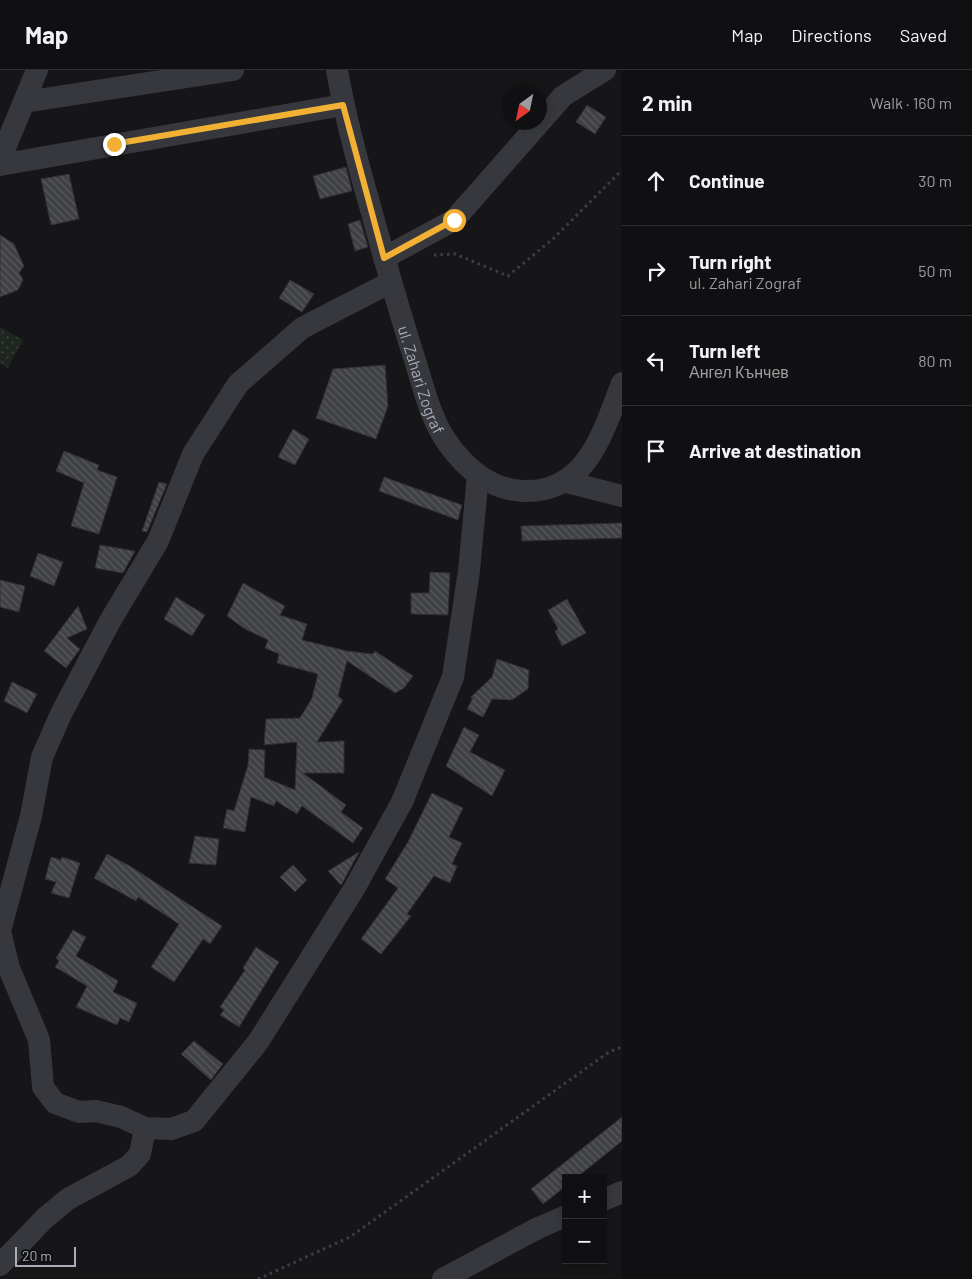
<!DOCTYPE html>
<meta charset="utf-8">
<style>
:root{--surface:#101012;--page:#19191b;--text:#f1f3f6;--muted:#9c9d9f;--line:#303032}
body{margin:0;font-family:Barlow,sans-serif;background:var(--page);color:var(--text)}
.controls{position:absolute;right:15px;bottom:15px;display:grid;overflow:hidden;border-radius:0px;box-shadow:0 2px 8px #0003}
.controls button{width:45px;height:45px;display:grid;place-items:center;padding:0;border:0;border-bottom:1px solid var(--line);background:var(--surface);color:var(--text);font:25px sans-serif}
.compass{position:absolute;left:502px;top:15px;width:45px;height:45px;border-radius:50%;background:var(--surface);box-shadow:0 2px 8px #0003;rotate:213deg}
.scale{position:absolute;left:15px;bottom:12px;width:61px;box-sizing:border-box;padding-left:5px;border:2px solid #a8adb8;border-top:0;font-size:14px;line-height:18px;white-space:nowrap;color:#a8adb8;-webkit-text-stroke:4px #111113;paint-order:stroke}
.stop{position:absolute;width:15px;height:15px;margin:-11px;border:4px solid #f2b134;border-radius:50%;background:#fff}
.stop.end{background:#f2b134;border-color:#fff;box-shadow:0 1px 5px #0008}
.list{margin:0;padding:0;list-style:none}
h2{display:flex;justify-content:space-between;align-items:center;height:65px;margin:0;padding:0 20px;font-size:21px}
h2 small{font-size:16px;font-weight:400;color:var(--muted)}
.list li{display:grid;grid-template-columns:32px 1fr auto;gap:15px;align-items:center;box-sizing:border-box;height:90px;padding:0 20px;border-top:1px solid var(--line)}
.list b{display:block;font-size:19px;white-space:nowrap}
.list p{margin:0;font-size:16px;white-space:nowrap;color:var(--muted)}
.list em{font-size:16px;font-style:normal;color:var(--muted)}
.icon{flex:none;width:28px;height:28px;fill:none;stroke:currentColor;stroke-width:2;stroke-linecap:round;stroke-linejoin:round}
.map{position:relative;flex:none;width:622px;height:1209px;overflow:hidden}
header{display:flex;align-items:center;gap:30px;box-sizing:border-box;height:70px;padding:0 25px;background:var(--surface);border-bottom:1px solid var(--line)}
header strong{font-size:24px}
nav{display:flex;gap:28px;margin-inline-start:auto;font-size:18px}
main{display:flex}
aside{flex:1;background:var(--surface)}
.map>svg:first-child{display:block}
</style>
<header>
<strong>Map</strong>
<nav><a>Map</a><a>Directions</a><a>Saved</a></nav>
</header>
<main>
<div class="map">
<svg width="622" height="1209" viewBox="0 0 622 1209">
<defs>
<pattern id="grass-dots" width="8" height="8" patternUnits="userSpaceOnUse" patternTransform="scale(1.25)"><rect width="8" height="8" fill="#1e261f"/><path d="M2 2h.1M6 6h.1" fill="none" stroke="#3c433d" stroke-width="1.8" stroke-linecap="round"/></pattern>
<pattern id="building-back-hatch" width="6" height="6" patternUnits="userSpaceOnUse" patternTransform="scale(1.25)"><rect width="6" height="6" fill="#404145"/><path d="M-1 5l2 2M0 0l6 6M5-1l2 2" fill="none" stroke="#595a5e"/></pattern>
</defs>
<rect width="100%" height="100%" fill="#161618"/>
<path fill="url(#grass-dots)" d="M0,257L23,270L8,298L0,293Z"/>
<g fill="url(#building-back-hatch)" stroke="#303034">
<path d="M587,35L606,47L595,64L576,52Z"/>
<path d="M346,97L352,121L320,129L313,106Z"/>
<path d="M69,104L79,149L51,155L41,109Z"/>
<path d="M360,150L368,177L355,181L348,154Z"/>
<path d="M0,165L14,174L24,196L19,203L23,210L18,220L0,227Z"/>
<path d="M290,210L314,224L302,242L279,228Z"/>
<path d="M385,295L388,336L376,369L316,348L333,299Z"/>
<path d="M293,359L309,369L295,395L278,387Z"/>
<path d="M64,381L99,395L97,400L117,407L99,464L71,456L84,413L56,401Z"/>
<path d="M384,407L462,435L458,450L379,421Z"/>
<path d="M159,412L167,414L147,462L142,461Z"/>
<path d="M622,453V468L522,471L521,456Z"/>
<path d="M100,475L135,481L123,503L95,498Z"/>
<path d="M38,483L63,492L54,516L30,506Z"/>
<path d="M430,502L450,503L448,545L411,544V523H429Z"/>
<path d="M0,510L25,516L19,542L0,537Z"/>
<path d="M243,513L285,536L280,545L307,554L302,570L347,581L373,584L375,581L413,606L404,618L395,623L347,591L338,626L343,630L317,672L344,671V703H303L346,735L341,742L363,758L353,773L302,736L297,744L276,731L274,736L251,727L245,762L223,758L227,739L234,741L248,695L249,679L265,680L264,707L295,720L297,672L264,675L266,649L300,648L312,628L318,604L277,593L279,584L265,578L268,570L245,559L227,546Z"/>
<path d="M176,527L205,545L192,566L164,549Z"/>
<path d="M567,529L586,563L562,576L555,561L558,559L548,540Z"/>
<path d="M78,536L87,559L67,568L80,579L66,598L44,581Z"/>
<path d="M497,589L529,600L528,619L512,630L492,629L483,647L467,639L473,628H470L492,607Z"/>
<path d="M12,612L37,624L27,643L4,631Z"/>
<path d="M464,657L479,665L470,682L505,700L492,726L446,696Z"/>
<path d="M432,723L463,738L449,767L462,773L452,794L457,796L450,813L434,806L407,844L411,846L381,884L361,869L398,818L385,809L408,772Z"/>
<path d="M195,766L219,769L216,795L189,793Z"/>
<path d="M359,782L343,812L341,815L328,801Z"/>
<path d="M107,784L130,796L222,856L210,874L203,869L174,912L151,897L179,854L138,827L136,831L94,808Z"/>
<path d="M51,787L61,790L62,787L80,793L69,828L51,823L56,812L45,809Z"/>
<path d="M293,795L307,810L295,822L280,807Z"/>
<path d="M73,860L86,867L76,886L118,911L113,922L137,933L129,952L120,948L117,955L76,937L87,916L55,897L59,891L56,888Z"/>
<path d="M256,877L279,892L239,957L220,945L224,940L220,937L245,900L243,898Z"/>
<path d="M194,971L223,994L211,1010L181,984Z"/>
<path d="M622,1047V1071L576,1108H566V1116L543,1134L531,1119Z"/>
</g>
<g fill="none" stroke-linecap="round" stroke-linejoin="round">
<g stroke="#3d3f44" stroke-width="3" stroke-dasharray="2.5 4" stroke-linecap="butt">
<path d="M434,185L455,184L508,206L554,168L622,100"/>
<path d="M258,1209L350,1167L609,982L622,977"/>
</g>
<g stroke="#37383d" stroke-width="22">
<path id="s1" d="M337,0C345,46 357,91 370,136C383,184 397,233 412,281C422,310 429,347 447,372C465,398 491,420 524,421C587,423 603,362 622,313"/>
<path d="M24,32L233,0"/>
<path d="M0,90L37,0"/>
<path d="M0,95L343,35"/>
<path d="M384,188L454,150L563,26L605,0"/>
<path d="M391,212L302,258L238,314L193,384L158,471L110,551L61,644L42,687L31,746L0,861L9,898L39,970L43,1017L55,1033L79,1042L96,1041L121,1047L145,1058L171,1059L194,1051L258,972L354,819L402,732L453,607L469,501L478,405"/>
<path d="M567,412L622,426"/>
<path d="M603,1130L622,1122"/>
<path d="M0,1195L45,1148L68,1129L129,1096L140,1084L145,1058"/>
<path d="M443,1209L538,1158L566,1146"/>
</g>
</g>
<g fill="none" stroke-linecap="round" stroke-linejoin="round">
<path stroke="#f2b134" stroke-width="6" d="M114,74L343,35L384,188L454,150"/>
</g>
<g text-anchor="middle" dominant-baseline="central" stroke-width="4" stroke-linejoin="round" paint-order="stroke">
<g font-size="16" fill="#a8adb8" stroke="#111113">
<text stroke="none"><textPath href="#s1" startOffset="321">ul. Zahari Zograf</textPath></text>
</g>
</g>
</svg>
<div class="controls">
<button>+</button>
<button>−</button>
</div>
<svg class="compass" viewBox="-18 -18 36 36"><path d="M0-13l5 13h-10z" fill="#e53935"/><path d="M0 13l5-13h-10z" fill="#9c9d9f"/></svg>
<div class="scale">20 m</div>
<div class="stop" style="left:454px;top:150px"></div>
<div class="stop end" style="left:114px;top:74px"></div>
</div>
<aside>
<h2>2 min<small>Walk · 160 m</small></h2>
<ul class="list">
<li><svg class="icon" aria-label="ahead" viewBox="0 0 24 24"><path d="M12 20V5M6 11l6-6 6 6"/></svg><div><b>Continue</b></div><em>30 m</em></li>
<li><svg class="icon" aria-label="right" viewBox="0 0 24 24"><path d="M7 20v-9h11M14 6l5 5-5 5"/></svg><div><b>Turn right</b><p>ul. Zahari Zograf</p></div><em>50 m</em></li>
<li><svg class="icon" aria-label="left" viewBox="0 0 24 24"><path d="M17 20v-9H6M10 6l-5 5 5 5"/></svg><div><b>Turn left</b><p>Ангел Кънчев</p></div><em>80 m</em></li>
<li><svg class="icon" aria-label="arrive" viewBox="0 0 24 24"><path d="M6 21V4h12l-3 4 3 4H6"/></svg><div><b>Arrive at destination</b></div></li>
</ul>
</aside>
</main>
